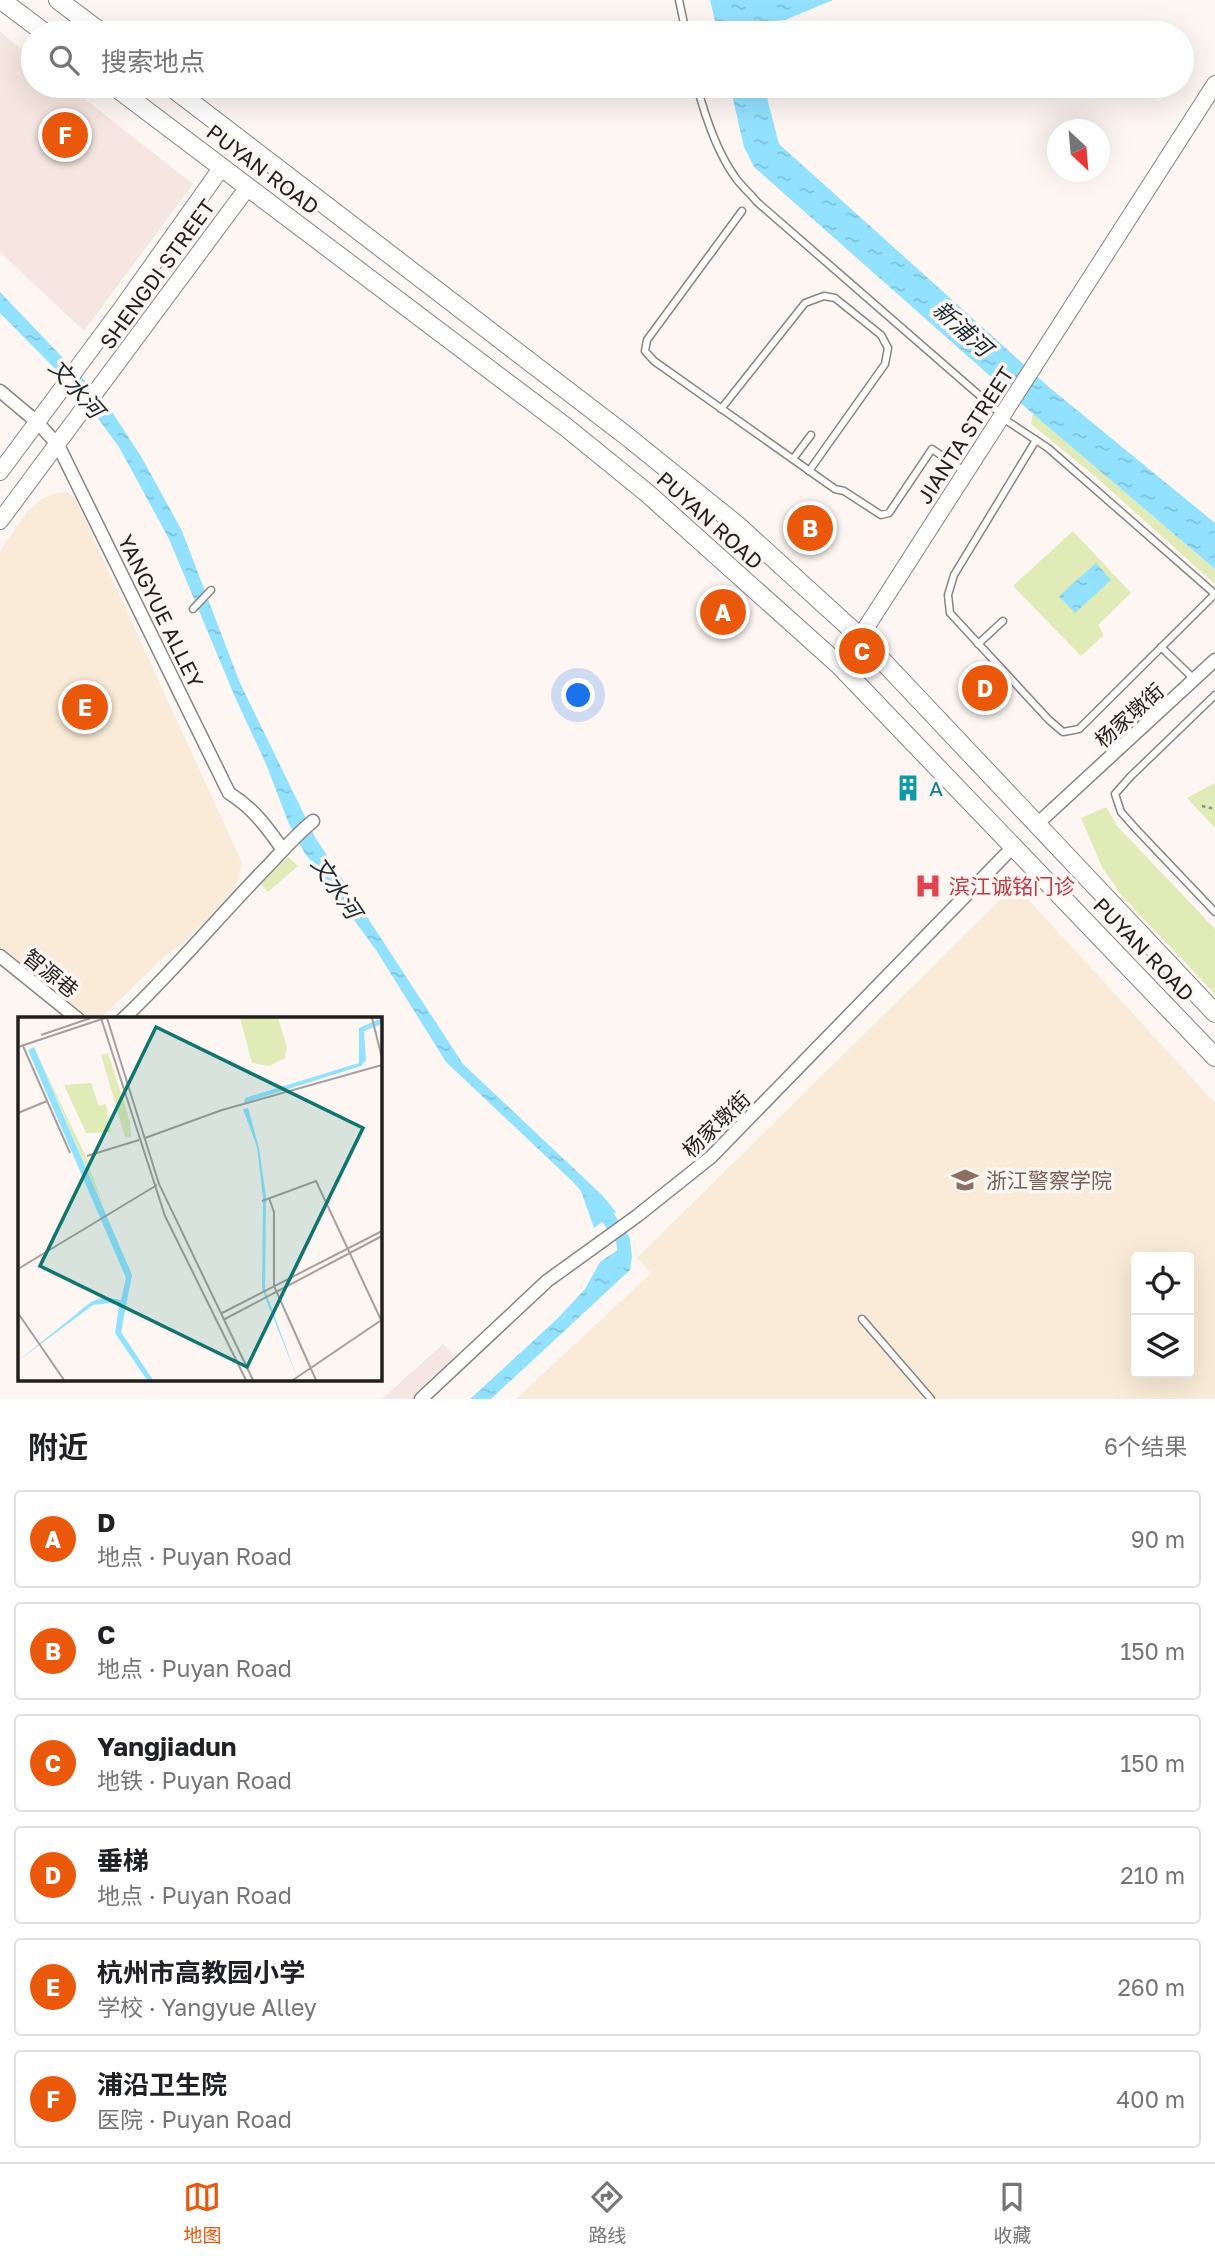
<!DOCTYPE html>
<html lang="zh">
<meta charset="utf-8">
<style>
:root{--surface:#fff;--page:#f2f2f2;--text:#202124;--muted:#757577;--line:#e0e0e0;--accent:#ea580c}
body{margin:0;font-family:"Golos Text","Noto Sans SC",sans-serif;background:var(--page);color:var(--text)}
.controls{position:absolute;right:21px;bottom:21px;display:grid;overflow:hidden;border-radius:7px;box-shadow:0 7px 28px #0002}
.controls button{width:63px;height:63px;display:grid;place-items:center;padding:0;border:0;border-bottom:2px solid var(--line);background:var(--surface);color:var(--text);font:35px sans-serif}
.compass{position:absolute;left:1047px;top:119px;width:63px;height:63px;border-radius:50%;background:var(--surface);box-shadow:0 7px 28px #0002;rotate:154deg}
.you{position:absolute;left:579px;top:696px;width:24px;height:24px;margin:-18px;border:5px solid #fff;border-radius:50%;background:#1a73e8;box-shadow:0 0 0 10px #1a73e833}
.badge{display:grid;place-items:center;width:46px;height:46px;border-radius:50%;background:var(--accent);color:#fff;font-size:23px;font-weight:700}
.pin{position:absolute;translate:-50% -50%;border:4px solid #fff;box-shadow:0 2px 7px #0006}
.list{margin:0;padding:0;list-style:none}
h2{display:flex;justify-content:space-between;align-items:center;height:91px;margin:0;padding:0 28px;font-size:30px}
h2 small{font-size:23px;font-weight:400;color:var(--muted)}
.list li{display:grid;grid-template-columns:46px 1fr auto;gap:21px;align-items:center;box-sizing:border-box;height:98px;margin:0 14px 14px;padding:0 14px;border:2px solid var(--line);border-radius:7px}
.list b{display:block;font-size:26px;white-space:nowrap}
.list p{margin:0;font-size:23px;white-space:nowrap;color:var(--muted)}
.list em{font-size:23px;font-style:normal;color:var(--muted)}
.icon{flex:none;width:38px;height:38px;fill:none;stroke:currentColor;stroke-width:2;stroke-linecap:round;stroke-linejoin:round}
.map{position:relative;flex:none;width:1215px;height:1399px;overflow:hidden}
.search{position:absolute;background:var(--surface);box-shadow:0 7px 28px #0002;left:21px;right:21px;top:21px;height:77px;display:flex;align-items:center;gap:18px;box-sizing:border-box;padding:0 24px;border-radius:38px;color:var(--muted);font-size:26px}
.sheet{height:763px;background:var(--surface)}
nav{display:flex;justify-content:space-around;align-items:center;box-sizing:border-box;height:98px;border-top:2px solid var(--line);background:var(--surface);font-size:19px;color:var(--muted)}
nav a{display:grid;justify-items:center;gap:4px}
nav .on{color:var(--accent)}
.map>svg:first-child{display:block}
</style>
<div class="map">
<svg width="1215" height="1399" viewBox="0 0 1215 1399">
<defs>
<pattern id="water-ripples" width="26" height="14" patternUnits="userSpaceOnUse" patternTransform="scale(1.75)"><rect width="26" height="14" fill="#92e2ff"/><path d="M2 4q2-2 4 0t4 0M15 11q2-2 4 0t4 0" fill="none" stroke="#7ec1da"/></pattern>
</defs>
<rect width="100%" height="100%" fill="#fdf6f3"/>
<g fill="#f6e6e1">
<path d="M0,32L33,58V86H68L193,184L84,331L0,252Z"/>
<path d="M443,1344L460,1361L419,1399H382Z"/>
</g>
<g fill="#f9ebd7" fill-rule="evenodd">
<path d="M68,492L75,498L242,863L235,889L183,944L169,952L100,1019H79L0,953V551L27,512L40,500L53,494Z"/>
<path d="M1015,885L1215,1103V1399H516L651,1273L637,1258ZM1136,1257H1189V1373H1136Z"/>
</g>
<g fill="#e0ebb8">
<path d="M1033,414L1215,569V584L1097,478L1031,424Z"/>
<path d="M1073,531L1131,593L1098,625L1104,635L1081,656L1013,586Z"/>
<path d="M1215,783V828L1187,798Z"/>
<path d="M1106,807L1118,827L1215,929V994L1122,896L1102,867L1081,818Z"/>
<path d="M288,857L298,866L268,892L261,884Z"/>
</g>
<g fill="url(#water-ripples)">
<path d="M710,0H833L785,20L751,23L753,33H718Z"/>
<path d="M730,86H764L779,144L1050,388L1215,523V569L1033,414L754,167L744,147Z"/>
<path d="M0,292L107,404L142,458L182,531L240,683L315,837L463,1064L602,1195L616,1212L594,1228L581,1191L572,1181L446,1062L376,950L304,852L289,824L266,764L235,697L169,539L119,447L80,394L0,313Z"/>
<path d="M1096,563L1111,580L1075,613L1059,596Z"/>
<path d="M625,1245L631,1262L630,1270L491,1399H470L557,1319L585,1289L600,1262Z"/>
</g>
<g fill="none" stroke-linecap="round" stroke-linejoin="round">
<path stroke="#92e2ff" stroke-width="14" d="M598,1203L623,1240L625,1258L622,1261"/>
<g stroke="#898381" stroke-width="9">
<g id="lane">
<path d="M679,0L686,33"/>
<path d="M697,86C705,116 717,152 735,177C741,186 750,193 757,202L1002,415"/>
<path d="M742,211L647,340L645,351L654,361L835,489L844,491L881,515L889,513L932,449L964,471"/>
<path d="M721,409L805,303L824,296L835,298L881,335L888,348L885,364L809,471"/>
<path d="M1001,417L1048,448L1215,594"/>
<path d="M1036,440L954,575L948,595L950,613L1049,720L1063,732L1079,729L1215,594"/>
<path d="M793,459L811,435"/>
<path d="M193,609L211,590"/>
<path d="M978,644L1003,621"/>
<path d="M1161,647L1194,679"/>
<path d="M1215,695L1130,777L1115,794L1121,812L1137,830L1215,912"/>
<path d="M862,1319L931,1399"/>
</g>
</g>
<g stroke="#898381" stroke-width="15">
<g id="street">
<path d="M0,391L37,422L58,445L229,793C253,808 267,827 283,850"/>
<path d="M1036,825L1215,660"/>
<path d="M0,956L78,1019"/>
<path d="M123,1019C174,971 218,917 267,867C282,851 296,835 313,821"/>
<path d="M421,1399L547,1281L637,1216L711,1157L1012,848"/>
</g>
</g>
<g stroke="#898381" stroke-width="18">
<g id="secondary">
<path d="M0,472L121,309L222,167"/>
<path d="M0,521L248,187"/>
<path d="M839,665L860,637L1215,84"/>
</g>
</g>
<g stroke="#898381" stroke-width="20">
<g id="primary">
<path d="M1,0L45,33"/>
<path d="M58,0L102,33"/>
<path d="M114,86L567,428L647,493L839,665L1215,1057"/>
<path d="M170,86L624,434L737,525L860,637L1215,1013"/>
</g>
</g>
<path stroke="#928d8b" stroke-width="2.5" stroke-dasharray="3.5 3.5" stroke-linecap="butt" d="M1202,806L1215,809"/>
<use href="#lane" stroke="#fff" stroke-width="6"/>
<use href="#street" stroke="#fff" stroke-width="12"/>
<use href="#secondary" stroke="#fff" stroke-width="16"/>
<use href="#primary" stroke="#fff" stroke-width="18"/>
</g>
<defs>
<g id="building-bare" transform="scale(2.1)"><path d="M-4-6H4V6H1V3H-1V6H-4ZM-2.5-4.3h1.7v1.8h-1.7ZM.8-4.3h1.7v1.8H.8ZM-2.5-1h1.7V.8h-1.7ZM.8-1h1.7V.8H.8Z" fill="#0f9aa8" stroke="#fdf6f3" stroke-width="2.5" paint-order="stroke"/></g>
<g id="hospital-bare" transform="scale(2.1)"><path d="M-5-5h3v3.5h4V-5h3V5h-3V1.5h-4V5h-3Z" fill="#e0444e" stroke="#fdf6f3" stroke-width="2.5" paint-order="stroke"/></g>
<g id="university-bare" transform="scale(2.1)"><path d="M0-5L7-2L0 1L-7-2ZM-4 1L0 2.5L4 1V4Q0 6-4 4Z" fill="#8d6e63" stroke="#fdf6f3" stroke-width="2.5" paint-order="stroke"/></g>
</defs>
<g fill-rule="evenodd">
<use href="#building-bare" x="908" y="788"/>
<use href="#hospital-bare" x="928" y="886"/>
<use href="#university-bare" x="965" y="1180"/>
</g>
<g text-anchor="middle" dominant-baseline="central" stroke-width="7" stroke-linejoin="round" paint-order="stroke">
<g font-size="21" fill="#211f1e" stroke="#fdf6f3">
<text transform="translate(263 169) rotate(37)">PUYAN ROAD</text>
<text transform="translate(157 274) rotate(-54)">SHENGDI STREET</text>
<text transform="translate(965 435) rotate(-57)">JIANTA STREET</text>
<text transform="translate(710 520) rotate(42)">PUYAN ROAD</text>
<text transform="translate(161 611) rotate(64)">YANGYUE ALLEY</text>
<text transform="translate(1129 715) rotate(-42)">杨家墩街</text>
<text transform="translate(1144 949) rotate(46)">PUYAN ROAD</text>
<text transform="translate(51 973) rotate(39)">智源巷</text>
<text transform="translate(716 1124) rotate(-44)">杨家墩街</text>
</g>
<g font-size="21" fill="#0d838f" stroke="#fdf6f3" text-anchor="start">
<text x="929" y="788">A</text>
</g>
<g font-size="21" fill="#be3a42" stroke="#fdf6f3" text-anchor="start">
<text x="949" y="886">滨江诚铭门诊</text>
</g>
<g font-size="21" fill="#785e54" stroke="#fdf6f3" text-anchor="start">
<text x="986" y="1180">浙江警察学院</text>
</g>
<g font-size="23" font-style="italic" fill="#192c33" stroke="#fdf6f3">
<text transform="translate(963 328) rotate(42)">新浦河</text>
<text transform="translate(77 388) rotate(49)">文水河</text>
<text transform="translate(337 887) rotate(56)">文水河</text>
</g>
</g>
<g transform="translate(18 1017)">
<rect width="364" height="364" fill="#fdf6f3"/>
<path d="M222,1H260L269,30L267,41L251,49L234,46ZM16,30L67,138L87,193L33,69ZM90,36L112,104L113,120H107L83,38ZM73,66L81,89L88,87L93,115L68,116L46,68Z" fill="#e0ebb8"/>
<path d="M364,1V7L346,14L348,43L343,49L226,86L227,81L341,46V11ZM16,30L114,258L103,315L135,363H129L97,316L101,289L92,286L75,288L0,344L73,285L86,280L103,283L108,261L10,33ZM230,91L241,131L248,179L247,273L280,363L244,272L245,181L239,130L225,92Z" fill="#92e2ff"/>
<path fill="none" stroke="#a5a09e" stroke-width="2" d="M83,1L147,199L228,363M89,1L141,167L235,363M354,1L364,41M23,18L73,1M5,29L52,136M0,30L87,1M0,96L29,84M127,121L204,93L364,48M69,139L121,123M251,181L256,195V269L298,363M244,184L298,164L364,305M0,252L139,168M0,296L46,363M204,296L364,214M205,303L364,219M275,363L362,304"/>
<path fill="#0f766e" fill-opacity="0.15" stroke="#0f766e" stroke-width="3.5" d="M138,10L345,111L229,350L22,249Z"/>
<rect width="364" height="364" fill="none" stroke="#211f1e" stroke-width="3.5"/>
</g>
</svg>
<div class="controls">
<button><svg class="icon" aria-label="locate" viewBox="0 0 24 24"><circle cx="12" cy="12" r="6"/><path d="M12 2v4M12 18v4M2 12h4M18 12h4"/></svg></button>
<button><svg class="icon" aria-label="layers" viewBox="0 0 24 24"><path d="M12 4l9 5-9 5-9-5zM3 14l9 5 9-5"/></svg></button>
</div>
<svg class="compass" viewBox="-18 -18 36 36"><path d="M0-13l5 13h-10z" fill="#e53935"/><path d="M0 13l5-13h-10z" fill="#757577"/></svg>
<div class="you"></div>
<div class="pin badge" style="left:723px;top:612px">A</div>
<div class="pin badge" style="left:810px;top:528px">B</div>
<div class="pin badge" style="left:862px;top:651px">C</div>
<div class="pin badge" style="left:985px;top:688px">D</div>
<div class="pin badge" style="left:85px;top:707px">E</div>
<div class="pin badge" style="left:65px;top:135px">F</div>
<div class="search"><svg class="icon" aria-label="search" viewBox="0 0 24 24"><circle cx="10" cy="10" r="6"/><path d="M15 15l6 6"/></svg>搜索地点</div>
</div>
<section class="sheet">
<h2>附近<small>6个结果</small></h2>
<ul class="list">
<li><span class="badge">A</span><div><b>D</b><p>地点 · Puyan Road</p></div><em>90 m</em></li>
<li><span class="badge">B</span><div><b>C</b><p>地点 · Puyan Road</p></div><em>150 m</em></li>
<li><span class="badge">C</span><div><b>Yangjiadun</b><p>地铁 · Puyan Road</p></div><em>150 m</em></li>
<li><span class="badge">D</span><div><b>垂梯</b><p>地点 · Puyan Road</p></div><em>210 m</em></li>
<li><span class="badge">E</span><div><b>杭州市高教园小学</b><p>学校 · Yangyue Alley</p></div><em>260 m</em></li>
<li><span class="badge">F</span><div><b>浦沿卫生院</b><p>医院 · Puyan Road</p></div><em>400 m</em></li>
</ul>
</section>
<nav>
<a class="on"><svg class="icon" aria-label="map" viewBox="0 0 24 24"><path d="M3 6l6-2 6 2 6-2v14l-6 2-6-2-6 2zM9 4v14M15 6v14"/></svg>地图</a>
<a><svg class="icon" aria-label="directions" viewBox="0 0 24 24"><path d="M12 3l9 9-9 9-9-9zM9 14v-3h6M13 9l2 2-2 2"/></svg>路线</a>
<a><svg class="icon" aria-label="saved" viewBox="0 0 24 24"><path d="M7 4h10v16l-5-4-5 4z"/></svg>收藏</a>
</nav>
